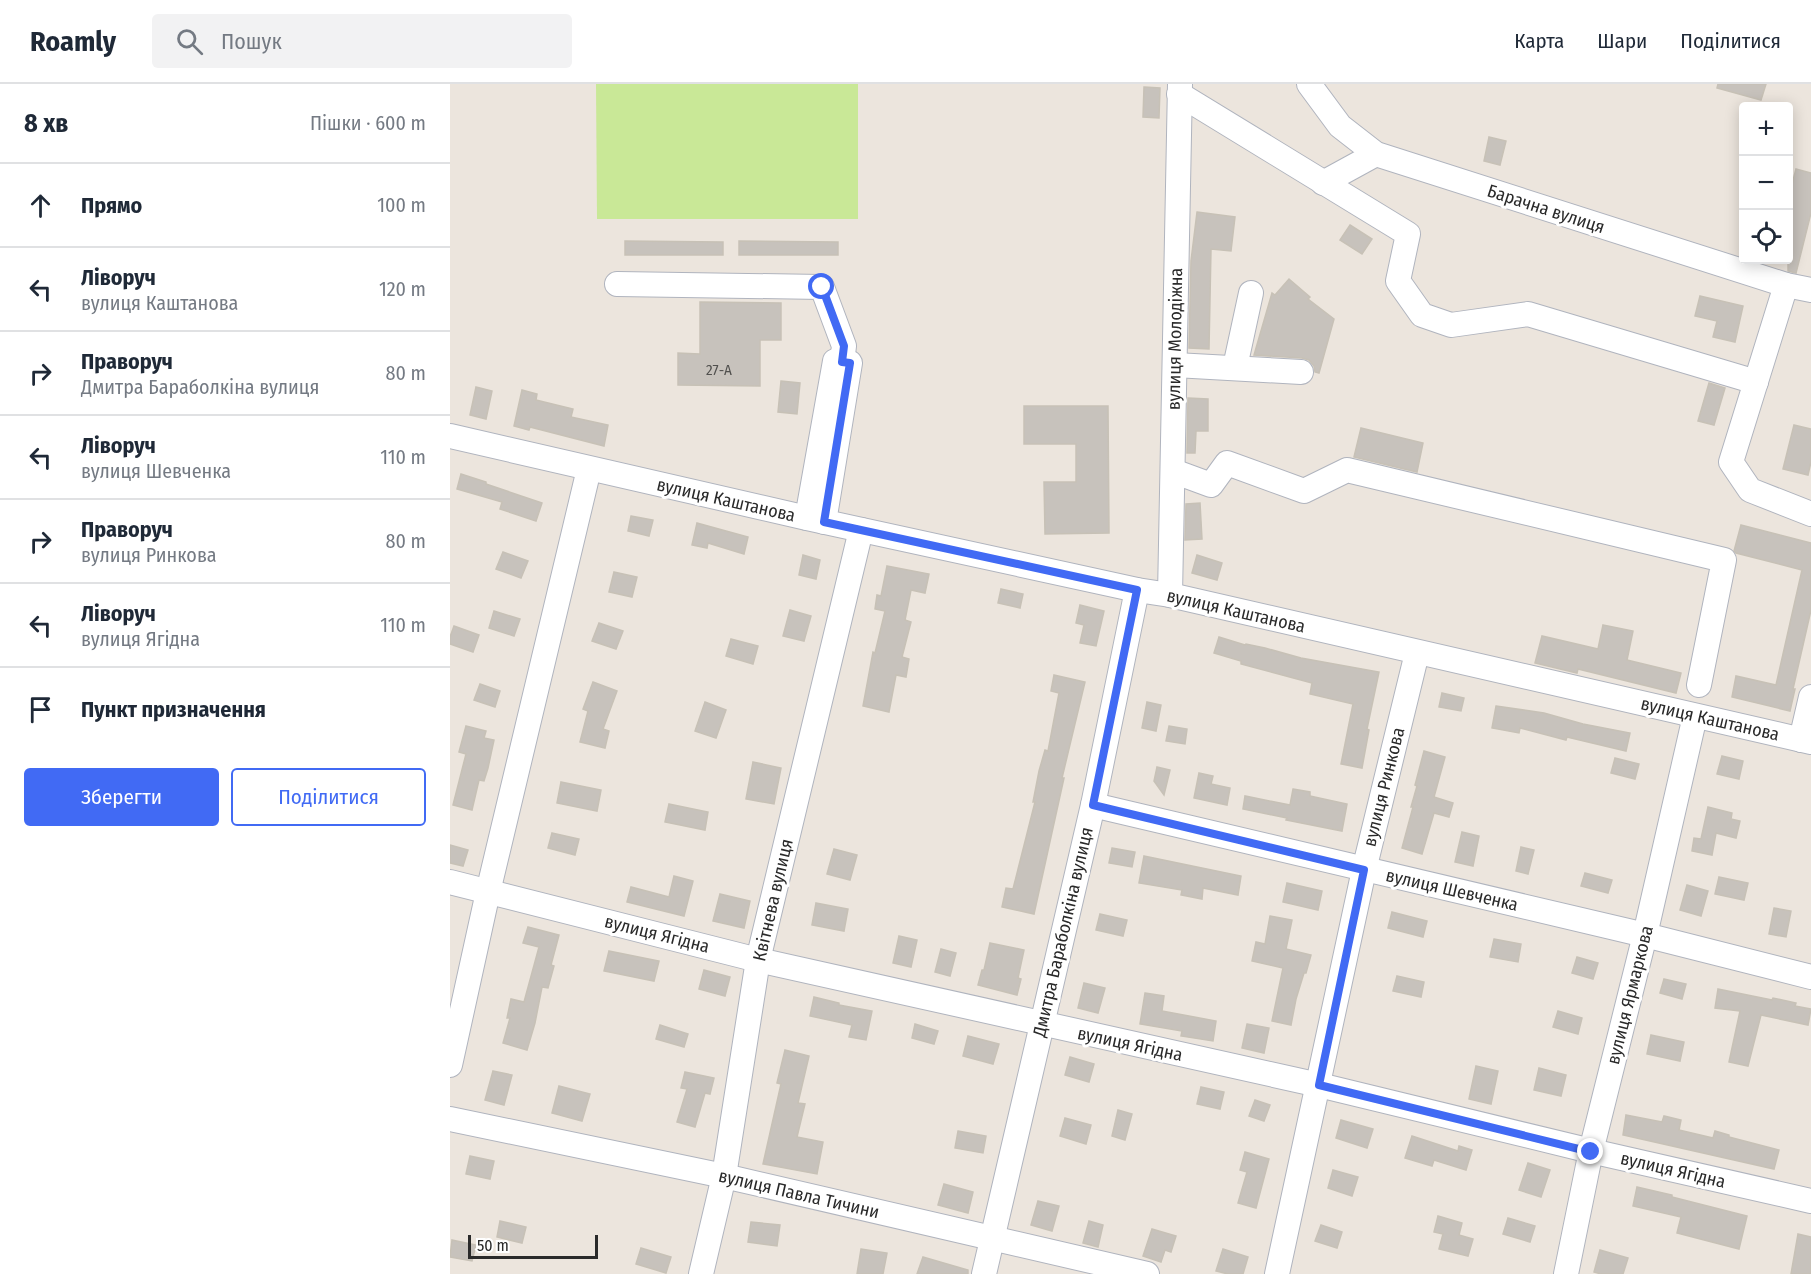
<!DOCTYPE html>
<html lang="uk">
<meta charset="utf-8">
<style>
:root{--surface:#fff;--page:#f2f2f3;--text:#1f2937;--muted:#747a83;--line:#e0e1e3;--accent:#416af4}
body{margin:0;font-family:"Fira Sans Condensed",sans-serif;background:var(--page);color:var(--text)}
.controls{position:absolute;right:18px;top:18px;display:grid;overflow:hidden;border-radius:6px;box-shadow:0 3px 15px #0003}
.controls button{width:54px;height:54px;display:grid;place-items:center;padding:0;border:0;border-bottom:2px solid var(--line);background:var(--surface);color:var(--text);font:30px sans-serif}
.scale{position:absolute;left:18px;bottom:15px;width:130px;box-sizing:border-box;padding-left:6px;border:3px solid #2a2a2a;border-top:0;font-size:16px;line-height:21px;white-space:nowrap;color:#2a2a2a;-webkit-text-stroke:4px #fff;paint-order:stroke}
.stop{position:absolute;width:18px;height:18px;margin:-14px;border:4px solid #416af4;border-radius:50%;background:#fff}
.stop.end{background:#416af4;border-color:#fff;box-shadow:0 2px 6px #0008}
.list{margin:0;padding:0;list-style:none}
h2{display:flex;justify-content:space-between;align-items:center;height:78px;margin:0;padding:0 24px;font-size:26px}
h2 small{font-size:20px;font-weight:400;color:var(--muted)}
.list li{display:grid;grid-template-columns:39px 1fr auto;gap:18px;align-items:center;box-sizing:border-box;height:84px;padding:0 24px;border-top:2px solid var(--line)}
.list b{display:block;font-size:22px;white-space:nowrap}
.list p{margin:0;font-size:20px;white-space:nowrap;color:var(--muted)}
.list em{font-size:20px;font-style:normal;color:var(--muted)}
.actions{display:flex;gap:12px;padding:18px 24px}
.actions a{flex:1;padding:14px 0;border:2px solid var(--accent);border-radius:6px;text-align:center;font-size:21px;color:var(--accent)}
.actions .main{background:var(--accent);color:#fff}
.icon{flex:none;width:33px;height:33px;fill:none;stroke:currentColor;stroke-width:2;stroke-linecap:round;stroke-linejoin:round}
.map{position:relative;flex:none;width:1361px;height:1190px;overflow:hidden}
header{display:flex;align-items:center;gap:36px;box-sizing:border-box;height:84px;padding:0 30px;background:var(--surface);border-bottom:2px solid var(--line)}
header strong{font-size:28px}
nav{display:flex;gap:33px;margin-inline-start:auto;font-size:21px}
.search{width:420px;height:54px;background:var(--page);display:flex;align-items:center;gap:15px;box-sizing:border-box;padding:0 21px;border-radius:6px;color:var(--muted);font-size:22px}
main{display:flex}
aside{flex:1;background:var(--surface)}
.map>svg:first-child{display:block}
</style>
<header>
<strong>Roamly</strong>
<div class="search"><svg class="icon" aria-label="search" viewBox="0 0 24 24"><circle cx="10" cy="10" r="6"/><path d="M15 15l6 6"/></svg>Пошук</div>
<nav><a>Карта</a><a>Шари</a><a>Поділитися</a></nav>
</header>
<main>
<aside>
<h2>8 хв<small>Пішки · 600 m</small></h2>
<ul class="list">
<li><svg class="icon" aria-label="ahead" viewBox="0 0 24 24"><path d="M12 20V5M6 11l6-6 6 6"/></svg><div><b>Прямо</b></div><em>100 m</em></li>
<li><svg class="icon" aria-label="left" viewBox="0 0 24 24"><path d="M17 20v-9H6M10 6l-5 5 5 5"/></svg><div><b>Ліворуч</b><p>вулиця Каштанова</p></div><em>120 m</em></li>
<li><svg class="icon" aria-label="right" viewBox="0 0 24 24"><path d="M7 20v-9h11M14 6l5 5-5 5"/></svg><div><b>Праворуч</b><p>Дмитра Бараболкіна вулиця</p></div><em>80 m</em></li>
<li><svg class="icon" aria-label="left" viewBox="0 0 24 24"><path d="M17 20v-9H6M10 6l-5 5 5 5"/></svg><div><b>Ліворуч</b><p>вулиця Шевченка</p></div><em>110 m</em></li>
<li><svg class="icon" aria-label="right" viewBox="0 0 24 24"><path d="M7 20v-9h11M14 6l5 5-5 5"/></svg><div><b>Праворуч</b><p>вулиця Ринкова</p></div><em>80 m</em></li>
<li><svg class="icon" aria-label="left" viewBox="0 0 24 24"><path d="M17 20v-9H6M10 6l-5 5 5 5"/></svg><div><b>Ліворуч</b><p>вулиця Ягідна</p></div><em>110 m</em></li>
<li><svg class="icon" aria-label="arrive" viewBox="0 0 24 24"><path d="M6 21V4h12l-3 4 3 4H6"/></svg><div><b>Пункт призначення</b></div></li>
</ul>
<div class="actions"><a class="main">Зберегти</a><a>Поділитися</a></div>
</aside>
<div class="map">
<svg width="1361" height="1190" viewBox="0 0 1361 1190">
<rect width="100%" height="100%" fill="#ece5dd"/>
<path fill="#c9e897" d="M146,0H408V135H147Z"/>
<g fill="#c7c2bc" stroke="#c7c1b6" stroke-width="1.5">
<path d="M1268,0H1316L1311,16L1267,4Z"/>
<path d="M694,3L710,4L709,34L693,33Z"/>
<path d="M1039,53L1056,57L1050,81L1034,77Z"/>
<path d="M1346,85L1361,89V129L1346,189L1338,187V115Z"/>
<path d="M747,128L785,133L781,167L761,165L759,265L739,264L741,177Z"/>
<path d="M900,141L922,155L912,170L890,156Z"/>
<path d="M175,157L273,158V171H175Z"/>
<path d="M289,157L388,158V171H289Z"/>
<path d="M839,195L860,213L858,215L884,235L869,289L865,288L864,282L859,276L852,274L804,271L822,209L825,211Z"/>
<path d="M1250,212L1293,222L1285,258L1263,253L1267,237L1245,232Z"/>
<path d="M250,218L331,219V256H310V302L228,301V269L250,270Z"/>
<path d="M331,297L350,299L347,330L328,328Z"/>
<path d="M1259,299L1275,304L1264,341L1248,337Z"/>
<path d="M26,303L42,307L36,335L20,331Z"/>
<path d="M72,306L87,310L86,316L123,325L121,333L158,341L154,362L80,343L79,346L64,342Z"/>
<path d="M738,314L758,315V347H746L745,369H737Z"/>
<path d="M574,322H658L659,449L595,450L594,398H626V360H574Z"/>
<path d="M1344,341L1361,345V378L1358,391L1333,385Z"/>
<path d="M911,344L973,359L967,388L904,373Z"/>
<path d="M11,390L36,398V400L92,419L86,437L50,425L52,418L7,405Z"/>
<path d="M750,419L752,455L735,456L736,420Z"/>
<path d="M181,432L203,436L199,452L178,447Z"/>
<path d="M247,439L298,453L294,470L258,459L257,464L242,461Z"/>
<path d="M1291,441L1361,459V526L1343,605H1345L1340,627L1282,613L1286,592L1326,601L1352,486L1286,469L1284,467Z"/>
<path d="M53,468L78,477L71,494L46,485Z"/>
<path d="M353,471L370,476L366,495L349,491Z"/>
<path d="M747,471L772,479L767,496L742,489Z"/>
<path d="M437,482L479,490L475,509L461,506L455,536L461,538L452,573L459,575L456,593L446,591L439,628L413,622L423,568L425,569L435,527L425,525L427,511L431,512Z"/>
<path d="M164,488L187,493L182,513L159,508Z"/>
<path d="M551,505L573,510L570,524L548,519Z"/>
<path d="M630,521L654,527L646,562L630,559L634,541L626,539Z"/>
<path d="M340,526L361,532L354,557L333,552Z"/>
<path d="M44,527L70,535L64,552L39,544Z"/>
<path d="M149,539L173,547L166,565L142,557Z"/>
<path d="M1153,541L1183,547L1177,576L1231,589L1226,609L1128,585L1127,589L1085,579L1092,552L1148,565Z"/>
<path d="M4,542L29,551L23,568L0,560V553Z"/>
<path d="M769,553L795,561L796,560L815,564L851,574L929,588L917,645L919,646L912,684L891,680L903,620L860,610L862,599L791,580V577L764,569Z"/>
<path d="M281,555L308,562L303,580L276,572Z"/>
<path d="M604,591L635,598L612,694H614L584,830L552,823L556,804L563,805L585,718H583L589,687L595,666L598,667L609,609L601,607Z"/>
<path d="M143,598L167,607L153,645L159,647L155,664L130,658L138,627L133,625Z"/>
<path d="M30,600L50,607L45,623L24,616Z"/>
<path d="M992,609L1014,614L1011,627L989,623Z"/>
<path d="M255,618L276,626L266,654L245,647Z"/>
<path d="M697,618L711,621L706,647L692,644Z"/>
<path d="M1046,622L1094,629L1133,640L1180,649L1176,667L1117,653L1116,656L1070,644L1069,649L1042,644Z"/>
<path d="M16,642L36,647L34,654L44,656L38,684L34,697L29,696L22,726L3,721L16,670L9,668Z"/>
<path d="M719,642L737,645L735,660L716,657Z"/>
<path d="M974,667L995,673L984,713L1003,719L999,733L984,729L972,770L952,764L963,723H961L967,702L965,701Z"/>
<path d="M1272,672L1293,677L1289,695L1267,690Z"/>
<path d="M1165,674L1189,680L1185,695L1161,689Z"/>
<path d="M303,678L331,684L324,720L296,715Z"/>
<path d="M707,683L720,686L714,711L704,697Z"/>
<path d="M749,689L763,692L761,700L780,704L777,721L744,714Z"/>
<path d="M111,698L151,706L147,727L107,719Z"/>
<path d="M843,705L860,708V712L897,720L892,747L836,736L837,734L793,725L795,712L840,721Z"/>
<path d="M219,720L258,728L255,746L215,738Z"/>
<path d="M1258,723L1282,729L1281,735L1290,737L1286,754L1266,749L1262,771L1242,767L1244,754L1251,755Z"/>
<path d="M1012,748L1029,752L1023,782L1005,778Z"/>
<path d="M102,749L129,755L125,771L98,764Z"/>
<path d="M0,761L18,766L13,782L0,779Z"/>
<path d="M1071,763L1084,766L1078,790L1066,787Z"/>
<path d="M662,764L685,768L682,783L659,779Z"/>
<path d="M384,765L407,771L400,796L377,790Z"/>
<path d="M694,772L791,792L788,811L753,804L752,815L731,811L732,806L689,799Z"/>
<path d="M1135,789L1162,796L1158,809L1131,802Z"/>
<path d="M224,792L243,797L234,832L177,818L181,803L219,813Z"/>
<path d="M1269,793L1298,799L1294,816L1265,810Z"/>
<path d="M837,799L872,807L868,826L833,818Z"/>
<path d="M1237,801L1258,807L1251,832L1230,826Z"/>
<path d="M270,810L300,817L294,844L263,837Z"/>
<path d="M366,819L398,825L394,847L362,841Z"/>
<path d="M1324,824L1341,827L1336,853L1319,850Z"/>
<path d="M942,828L977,837L973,853L938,844Z"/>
<path d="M650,830L677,836L673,852L646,846Z"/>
<path d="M820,832L842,836L836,865L861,871L856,889H854L846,915L841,941L822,937L833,884L802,877L806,858L815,860Z"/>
<path d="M78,843L109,851L101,881L104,882L98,904L92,903L85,939L77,966L53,959L60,934H57L61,915L74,918L89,863L73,859Z"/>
<path d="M449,852L467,856L461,883L443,879Z"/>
<path d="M1044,855L1071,860L1068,878L1040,873Z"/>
<path d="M540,859L574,866L568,894L571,895L567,911L528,901L532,886H534Z"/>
<path d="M491,865L506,869L500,892L485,888Z"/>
<path d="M159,867L209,877L204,897L154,887Z"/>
<path d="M1127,873L1148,879L1143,895L1122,889Z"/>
<path d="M254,886L280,893L275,912L249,905Z"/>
<path d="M947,892L974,898L971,913L943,907Z"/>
<path d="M1214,895L1236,900L1232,915L1210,909Z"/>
<path d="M634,899L655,904L648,929L628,924Z"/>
<path d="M1268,905L1322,916L1323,914L1346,919L1345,922L1361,925L1358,941L1311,931L1298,982L1279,978L1290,927L1265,924Z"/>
<path d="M695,909L714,912L712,927L766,937L763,957L731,952L732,947L690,940Z"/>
<path d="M364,913L389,919V921L422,927L416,956L399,953L402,941L360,932Z"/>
<path d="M1108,927L1132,934L1128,950L1103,943Z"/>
<path d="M465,940L488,947L484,960L462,954Z"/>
<path d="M797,940L819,944L814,969L792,964Z"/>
<path d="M210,941L238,950L234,963L206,955Z"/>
<path d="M1201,951L1234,958L1230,977L1197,970Z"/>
<path d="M518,952L549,960L543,980L513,972Z"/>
<path d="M335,966L359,972L348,1019L355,1020L347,1053L373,1058L367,1090L313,1080L331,1000L327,999Z"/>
<path d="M620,973L644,980L639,998L615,991Z"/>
<path d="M1026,982L1048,987L1041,1020L1019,1015Z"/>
<path d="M1089,984L1116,991L1111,1012L1084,1006Z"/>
<path d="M43,987L62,991L54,1021L35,1016Z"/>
<path d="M235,988L264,994L260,1010L255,1009L245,1043L227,1038L237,1005L231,1004Z"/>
<path d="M109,1002L140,1010L132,1037L102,1029Z"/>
<path d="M751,1003L774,1008L770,1025L747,1020Z"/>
<path d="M805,1016L820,1021L814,1037L799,1032Z"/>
<path d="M668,1026L682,1030L675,1056L662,1052Z"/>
<path d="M1176,1031L1212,1038L1214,1032L1231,1036L1229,1046L1263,1054L1265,1047L1279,1051V1053L1329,1066L1324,1085L1173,1051Z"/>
<path d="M615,1034L641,1041L636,1060L610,1052Z"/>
<path d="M891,1036L923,1045L917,1064L886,1054Z"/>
<path d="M508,1047L536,1052L533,1069L505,1064Z"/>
<path d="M962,1052L1008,1067L1009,1062L1022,1066L1016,1086L984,1076L982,1082L955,1074Z"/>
<path d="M795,1068L819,1075L806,1124L788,1119L797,1088L790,1086Z"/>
<path d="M20,1072L44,1077L40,1095L16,1090Z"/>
<path d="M1078,1079L1100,1086L1091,1113L1069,1106Z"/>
<path d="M883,1086L908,1093L902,1112L878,1104Z"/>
<path d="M494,1100L523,1108L518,1129L488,1121Z"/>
<path d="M1187,1103L1222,1111V1113L1297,1132L1289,1165L1227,1149L1231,1133L1183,1122Z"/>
<path d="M588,1117L609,1122L602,1147L581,1141Z"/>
<path d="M988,1132L1012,1139L1009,1151L1023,1155L1018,1172L989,1165L993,1150L984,1148Z"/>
<path d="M1058,1134L1085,1142L1080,1158L1053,1150Z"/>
<path d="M50,1137L76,1143L72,1159L47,1153Z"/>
<path d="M639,1137L653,1141L648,1163L633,1159Z"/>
<path d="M301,1138L330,1141L327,1162L298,1158Z"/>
<path d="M871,1141L892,1148L887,1164L865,1157Z"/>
<path d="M702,1145L726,1152L721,1168L715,1166L711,1178L693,1172Z"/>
<path d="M1348,1150L1361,1153V1190H1341Z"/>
<path d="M2,1156L26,1161L22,1177L0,1173Z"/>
<path d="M191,1164L221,1173L216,1189L186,1180Z"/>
<path d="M411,1165L437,1169L433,1190H407Z"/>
<path d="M773,1165L798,1173L793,1190H778L766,1187Z"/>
<path d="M1150,1166L1178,1174L1173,1190H1151L1144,1188Z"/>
<path d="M473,1173L518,1186V1190H467Z"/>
</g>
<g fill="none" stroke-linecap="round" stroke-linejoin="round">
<g stroke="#b0b4be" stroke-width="26">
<g id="minor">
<path d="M859,0L890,42L926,70L1336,201L1361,206"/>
<path d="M729,10L958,150L948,197L972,231L1001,241L1078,230L1306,298"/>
<path d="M873,99L926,70"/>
<path d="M167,200L372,203L394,262L392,278"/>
<path d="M1336,201L1281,378L1300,406L1361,430"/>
<path d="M725,281L851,288"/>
<path d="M785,283L801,209"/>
<path d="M0,352L357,434L687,506L720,511L1361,658"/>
<path d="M723,387L761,401L777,379L854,407L897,386L1274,476L1249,601"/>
<path d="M357,434L385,277L400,279L374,438"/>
<path d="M720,511L730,0"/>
<path d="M1351,656L1361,613"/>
<path d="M643,721L1195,851L1361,893"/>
<path d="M0,798L308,876L869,1001L1141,1067L1361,1117"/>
<path d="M0,981L38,808L139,385"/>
<path d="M0,1035L274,1092L697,1190"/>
<path d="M251,1190L274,1092L308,876L411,446"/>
<path d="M534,1190L643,721L687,506"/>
<path d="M827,1190L914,786L967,569"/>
<path d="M1116,1190L1141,1067L1195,851L1245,632"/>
</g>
</g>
<use href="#minor" stroke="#fff" stroke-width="24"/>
</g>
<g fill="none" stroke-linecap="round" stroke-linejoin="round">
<path stroke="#416af4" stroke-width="8" d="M372,203L394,262L392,278L400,279L374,438L687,506L643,721L914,786L869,1001L1141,1068"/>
</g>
<g text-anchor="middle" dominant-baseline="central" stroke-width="6" stroke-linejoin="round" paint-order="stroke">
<g font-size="15" fill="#51504e">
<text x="269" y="286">27-А</text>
</g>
<g font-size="18" fill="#2a2a2a" stroke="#fff">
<text transform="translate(1096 125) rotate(18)">Барачна вулиця</text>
<text transform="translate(725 255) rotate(-89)">вулиця Молодіжна</text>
<text transform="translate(276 416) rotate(13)">вулиця Каштанова</text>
<text transform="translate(786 527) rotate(13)">вулиця Каштанова</text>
<text transform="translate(1260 635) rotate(13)">вулиця Каштанова</text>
<text transform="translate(934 703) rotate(-76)">вулиця Ринкова</text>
<text transform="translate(1002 806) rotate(13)">вулиця Шевченка</text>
<text transform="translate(323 816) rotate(-77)">Квітнева вулиця</text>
<text transform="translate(613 848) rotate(-77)">Дмитра Бараболкіна вулиця</text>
<text transform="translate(207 850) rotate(14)">вулиця Ягідна</text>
<text transform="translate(1180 911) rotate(-76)">вулиця Ярмаркова</text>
<text transform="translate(680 960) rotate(12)">вулиця Ягідна</text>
<text transform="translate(1223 1086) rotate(13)">вулиця Ягідна</text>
<text transform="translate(349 1110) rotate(13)">вулиця Павла Тичини</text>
</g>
</g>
</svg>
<div class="controls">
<button>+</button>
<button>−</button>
<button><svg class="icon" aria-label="locate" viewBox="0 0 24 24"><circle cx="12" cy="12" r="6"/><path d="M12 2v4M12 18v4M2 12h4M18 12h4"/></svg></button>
</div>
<div class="scale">50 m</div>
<div class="stop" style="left:372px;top:203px"></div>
<div class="stop end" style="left:1141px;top:1068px"></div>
</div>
</main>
